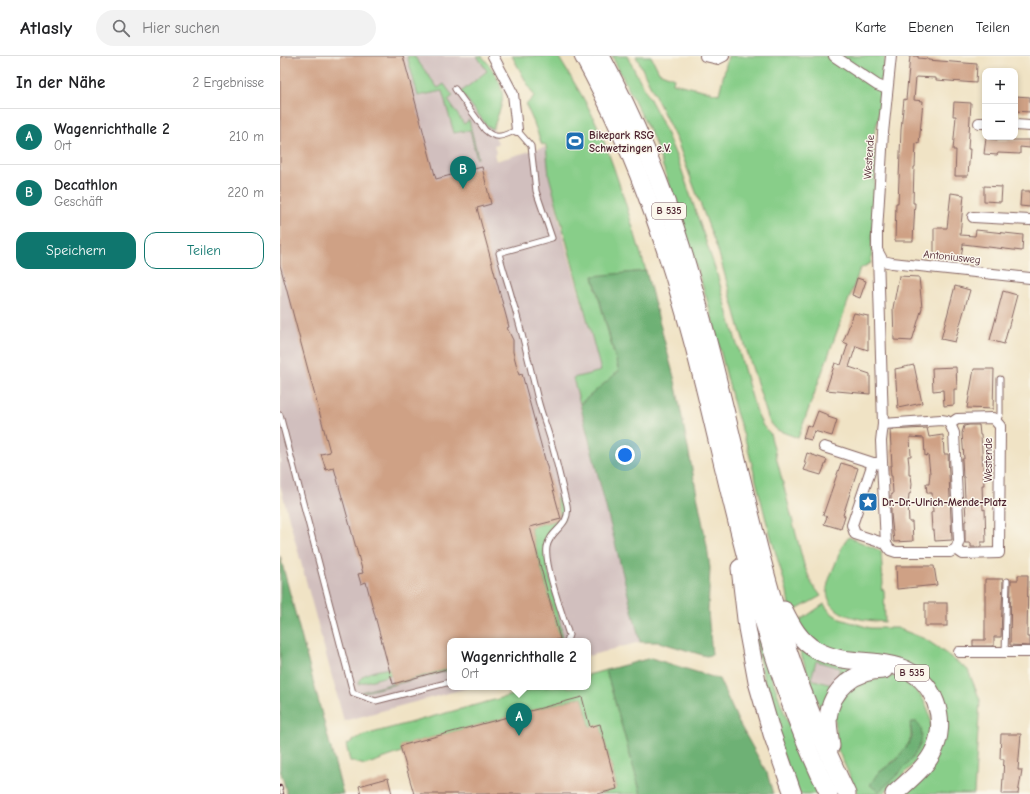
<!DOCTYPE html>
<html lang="de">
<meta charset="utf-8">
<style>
:root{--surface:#fff;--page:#f2f2f2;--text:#202124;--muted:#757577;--line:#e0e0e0;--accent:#0f766e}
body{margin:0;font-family:"Comic Neue",sans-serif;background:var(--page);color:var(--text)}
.controls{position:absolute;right:12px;top:12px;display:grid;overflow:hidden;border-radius:8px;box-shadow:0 2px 6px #0003}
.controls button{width:36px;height:36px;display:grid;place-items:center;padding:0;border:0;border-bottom:1px solid var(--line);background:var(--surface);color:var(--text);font:20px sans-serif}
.you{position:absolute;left:345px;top:399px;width:14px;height:14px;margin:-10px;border:3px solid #fff;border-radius:50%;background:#1a73e8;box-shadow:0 0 0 6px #1a73e833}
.badge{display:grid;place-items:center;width:26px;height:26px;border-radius:50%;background:var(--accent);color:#fff;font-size:13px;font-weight:700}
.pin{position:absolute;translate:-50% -33px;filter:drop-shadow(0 1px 2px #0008)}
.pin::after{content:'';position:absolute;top:21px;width:14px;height:12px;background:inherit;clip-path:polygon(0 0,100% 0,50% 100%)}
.popup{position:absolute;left:167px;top:582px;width:144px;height:52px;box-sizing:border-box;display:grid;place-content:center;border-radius:8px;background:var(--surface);filter:drop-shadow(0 1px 3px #0005);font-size:13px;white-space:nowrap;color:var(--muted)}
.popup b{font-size:15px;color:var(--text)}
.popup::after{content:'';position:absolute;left:50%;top:100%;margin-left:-8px;border:8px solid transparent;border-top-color:var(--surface)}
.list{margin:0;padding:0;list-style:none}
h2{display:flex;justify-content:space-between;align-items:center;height:52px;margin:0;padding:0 16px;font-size:17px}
h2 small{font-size:13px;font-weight:400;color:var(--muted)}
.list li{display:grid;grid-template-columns:26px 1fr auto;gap:12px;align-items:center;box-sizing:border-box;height:56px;padding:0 16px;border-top:1px solid var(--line)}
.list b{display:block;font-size:15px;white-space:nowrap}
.list p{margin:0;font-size:13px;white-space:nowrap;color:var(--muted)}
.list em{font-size:13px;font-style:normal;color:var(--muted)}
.actions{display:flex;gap:8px;padding:12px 16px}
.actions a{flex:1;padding:9px 0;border:1px solid var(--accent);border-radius:12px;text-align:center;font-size:14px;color:var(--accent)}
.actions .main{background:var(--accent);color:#fff}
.icon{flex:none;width:22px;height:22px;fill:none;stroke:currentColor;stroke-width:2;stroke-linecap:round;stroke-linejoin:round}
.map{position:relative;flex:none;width:750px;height:738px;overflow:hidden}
header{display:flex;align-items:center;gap:24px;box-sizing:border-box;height:56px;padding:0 20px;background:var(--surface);border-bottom:1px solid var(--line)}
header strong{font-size:19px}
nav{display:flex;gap:22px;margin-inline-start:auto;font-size:14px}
.search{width:280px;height:36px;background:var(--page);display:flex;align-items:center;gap:10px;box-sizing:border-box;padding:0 14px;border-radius:22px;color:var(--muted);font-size:15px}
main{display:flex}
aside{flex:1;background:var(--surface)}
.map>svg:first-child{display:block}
</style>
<header>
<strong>Atlasly</strong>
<div class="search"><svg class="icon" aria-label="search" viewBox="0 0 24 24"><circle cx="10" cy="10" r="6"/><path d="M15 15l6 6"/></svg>Hier suchen</div>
<nav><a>Karte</a><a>Ebenen</a><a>Teilen</a></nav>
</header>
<main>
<aside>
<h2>In der Nähe<small>2 Ergebnisse</small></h2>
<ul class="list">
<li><span class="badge">A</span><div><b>Wagenrichthalle 2</b><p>Ort</p></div><em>210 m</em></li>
<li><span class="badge">B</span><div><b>Decathlon</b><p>Geschäft</p></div><em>220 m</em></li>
</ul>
<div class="actions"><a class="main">Speichern</a><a>Teilen</a></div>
</aside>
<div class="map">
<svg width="750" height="738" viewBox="0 0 750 738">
<rect width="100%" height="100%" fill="#fbf7ec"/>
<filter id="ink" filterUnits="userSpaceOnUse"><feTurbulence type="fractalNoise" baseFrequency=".025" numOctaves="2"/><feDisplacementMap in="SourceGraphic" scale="8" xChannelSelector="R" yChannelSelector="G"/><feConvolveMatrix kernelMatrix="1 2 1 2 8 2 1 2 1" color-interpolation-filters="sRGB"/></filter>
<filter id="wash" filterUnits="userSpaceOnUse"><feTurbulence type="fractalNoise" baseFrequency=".012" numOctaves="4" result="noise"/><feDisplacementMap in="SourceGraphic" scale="16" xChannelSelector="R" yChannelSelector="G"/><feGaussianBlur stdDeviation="0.9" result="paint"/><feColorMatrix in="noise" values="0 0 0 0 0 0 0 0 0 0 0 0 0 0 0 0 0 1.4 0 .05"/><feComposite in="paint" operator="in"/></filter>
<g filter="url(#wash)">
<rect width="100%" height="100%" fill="#f0e3c5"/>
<g fill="#d1bfbe">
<path d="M0,0H202L219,25L221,32L222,45L213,73L218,88L214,89L216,97L214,98L216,105L264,91L267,94L269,120L282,176L321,315L293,323L360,586L308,600V585H170V631H191L64,665L0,429Z"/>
<path d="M536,605L560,612L555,630L530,622Z"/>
</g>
<g fill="#88ce89" stroke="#69765a" fill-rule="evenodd">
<path d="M127,0H134L158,32L164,28L173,40L168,44L184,68L189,64L198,102L197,103L190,74L174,77L162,35L138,40Z"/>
<path d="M197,0H202C212,12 225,29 222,46C220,55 216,64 213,73L208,71L181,36L207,15Z"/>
<path d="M232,0H278C293,25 310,51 321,78C339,122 352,169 366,215L313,221L339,316L300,348L293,322L321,315L269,120L266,90L265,88L262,89L254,67L246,49L254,40Z"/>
<path d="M332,0H347L381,64L401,112L437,218L475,352L483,370L490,377L524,509L532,528L541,540L516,554L512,553L509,549L507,535L486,464L468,393L456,356L428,247L399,156L373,82Z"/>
<path d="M356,0H371L379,16L394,22L393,27L439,38L448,0H605C602,28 603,59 591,85L596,102L591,207L580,213L518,382L497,374L489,365L459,270L439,198L397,85Z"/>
<path d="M281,440C283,447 286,455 284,462C283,465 281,467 279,470C269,480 264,484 265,499L281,572V578L282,584L273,585L280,583L250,471L281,463L276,442Z"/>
<path d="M569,481L601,495L603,528L601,533L604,534L605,566C584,564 546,562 547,532C548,525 551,518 554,511C559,499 560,491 569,481Z"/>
<path d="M544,548L550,556L560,563L590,572H617L645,583L657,591L688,614L700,644L694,738H621L655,700L651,627L541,592L515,568Z"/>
<path d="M469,556H472C489,618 511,680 539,738H517L496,679Z"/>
<path d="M516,584L581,610L543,661ZM536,605L560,612L555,630L531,623Z"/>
<path d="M109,612L111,619L78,628C81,615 98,615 109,612Z"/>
<path d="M170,612V614L81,637V636Z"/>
<path d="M326,614L361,738H318L337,732L320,669L310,671L302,641L121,690L122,696L85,709L70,705L66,689L81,680L262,631H308V619Z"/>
<path d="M609,619C644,629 663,664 641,698C631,713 616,725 603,738H578L558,694L554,654L571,630ZM630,671L641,687L632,703L599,736L597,718C610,708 637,690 630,671Z"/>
</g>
<g fill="#6eb175" stroke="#5c6850">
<path d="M366,215L395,325L427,490L430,512L428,556L432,599L426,600L379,586H360L300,348L339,315L313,220Z"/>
<path d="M0,500L63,738H7L0,713Z"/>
<path d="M371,602L439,623L459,667L487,717L493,738H361L326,614Z"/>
<path d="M632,666H637C656,689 614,721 599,736L590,729L597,718L615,705L630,686L632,680L630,667Z"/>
</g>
<g id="blocks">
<g fill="#cfa185">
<path d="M2,0H123L156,123L202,111L211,148L197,152L229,271L227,272L233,284V296L239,319L242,318L281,463L250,471L280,583L273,585H170V612L113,628L86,526L81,528L78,518L83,517L54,412L46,414L41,398L50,396L0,209V3Z"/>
<path d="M630,0H638V2L648,3V4L697,8L696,27L656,24V22L636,21L634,44L643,45L639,88L636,87L635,111H634L633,147H635L633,185H615L616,147H618L621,74L624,43L626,44Z"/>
<path d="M735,40L750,41V56L735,55Z"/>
<path d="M674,46L691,47L688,93H690L688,120H675L676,94H673L676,60H673Z"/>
<path d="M706,82L718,84H750V92L740,91V98L718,97L717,99L704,98Z"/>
<path d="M704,130L722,131L721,146L704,145Z"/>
<path d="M741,135H750V151L740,150Z"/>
<path d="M671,137L684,139L680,179L695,180L696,174L743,179L742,195L683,188L681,203L654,201V172H667Z"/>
<path d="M619,220L639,221L642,252L632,285L614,284L613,252Z"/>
<path d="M577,222L586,225L580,242L572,239Z"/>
<path d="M675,230L690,234L675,286L661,283Z"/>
<path d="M723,235L737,239L724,288L710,284Z"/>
<path d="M574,257L588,260V294L576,290L569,311L590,318V338L546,334L555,307L561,309L568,288L563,286Z"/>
<path d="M634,309L642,347L618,352L615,313Z"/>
<path d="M676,311L677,333H674V349L664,350L663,334L653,335L652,312Z"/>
<path d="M694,313H714L713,353L687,352Z"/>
<path d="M538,355L548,359V361L557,364L552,380L534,375L531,384L523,382L527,369L532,371Z"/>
<path d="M689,369H699L700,379H701L704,429H702L703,454L705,453L706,486H701V491H691V487H685V465H686L684,421H683L682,403H684L682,377L684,370Z"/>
<path d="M647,372L649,381L663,379L664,398H668L672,484L655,485L654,474H652L651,457L653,456L652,437H647L646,428H649L650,417L648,399L645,400L644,382L630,381L631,400H628L629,409V419H631L632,428L631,437L629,438L628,448L629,466H632L633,485L614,486L611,458V439L613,438L612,420H611L610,410H612L610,374Z"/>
<path d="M527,397L547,404L541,419L524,414L527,407H524Z"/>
<path d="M561,407L578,412L563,459L565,460L561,473L544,468L547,461L543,459Z"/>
<path d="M616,510H654L657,529L617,533Z"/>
<path d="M738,519H748L747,581H750V590L730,589L731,524H738Z"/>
<path d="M705,523H723L721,581H714V590H693V584H705Z"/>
<rect x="645" y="547" width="22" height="23"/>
<path d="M302,641L310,671L320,668L337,733L318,738H134L120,690Z"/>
<path d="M721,678H741L738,714H742L738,738H722L724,703H720Z"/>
<path d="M108,722L112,738H81L79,730Z"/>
</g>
</g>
</g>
<g filter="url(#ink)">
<use href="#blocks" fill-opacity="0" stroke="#846461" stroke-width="1"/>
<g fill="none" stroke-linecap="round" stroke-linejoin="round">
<g stroke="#846461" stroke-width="7">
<g id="service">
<path d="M175,33L205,74C217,85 224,79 237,74L251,90L256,135L272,182L219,197C223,214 229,230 233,246C243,279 250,311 258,344C262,360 269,376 273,393C278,411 282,430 287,449C291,471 270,473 267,491C264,509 283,560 289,579L287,585"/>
<path d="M0,359L73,637L96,645L170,626"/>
<path d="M717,366L720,358V323"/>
<path d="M725,596L727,525"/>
</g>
</g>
<g stroke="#846461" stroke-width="12">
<g id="minor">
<path d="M213,0L233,38L237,74"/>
<path d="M425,0L438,3L444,0"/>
<path d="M554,0L597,29L607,33"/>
<path d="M611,0L603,77L597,176V194L603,205L612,207L750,222"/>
<path d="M699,67H705"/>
<path d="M735,69L750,70"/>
<path d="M693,161L750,164"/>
<path d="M598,198L603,368L601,385L606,488"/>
<path d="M670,368L674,377L679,485L676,493"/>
<path d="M544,391L593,407H600"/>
<path d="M593,407L572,469L575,478L606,488L610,494L616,496H670L676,493L683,498L719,497L720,370L713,362L677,363L670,368L667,365L661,364L603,368"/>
<path d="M679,596H750"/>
</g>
</g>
<g stroke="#846461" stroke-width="19">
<g id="trunk">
<path d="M303,0C360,104 396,216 424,330C458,469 486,610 549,738"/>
<path d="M321,0C355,63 383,130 404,199C444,330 467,466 509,597C525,645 545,692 567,738"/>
<path d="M460,512L467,572L477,626L492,678L513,738"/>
<path d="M504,554C512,570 520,585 536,594C565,610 591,601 619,611C655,622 670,666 652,698C643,714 627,726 614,738"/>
<path d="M551,690C550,681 548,672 548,662C551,633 575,614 604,614"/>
</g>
</g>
<use href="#service" stroke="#fff" stroke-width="5"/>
<use href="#minor" stroke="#fff" stroke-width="10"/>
<use href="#trunk" stroke="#fff" stroke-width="17"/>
<g stroke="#4a1f2b" stroke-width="4.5">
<path id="rail" d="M0,731L2,738"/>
</g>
<use href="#rail" stroke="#fbf7ec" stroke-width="3" stroke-dasharray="9" stroke-linecap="butt"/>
</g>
</g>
<defs>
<g id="stadium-square" transform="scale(1)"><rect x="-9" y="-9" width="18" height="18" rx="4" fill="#1f6fb2" stroke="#fbf7ec"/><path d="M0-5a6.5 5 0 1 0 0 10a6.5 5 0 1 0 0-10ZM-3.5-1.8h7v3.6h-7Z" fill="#fff"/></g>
<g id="sight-square" transform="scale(1)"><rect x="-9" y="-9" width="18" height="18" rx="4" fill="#1f6fb2" stroke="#fbf7ec"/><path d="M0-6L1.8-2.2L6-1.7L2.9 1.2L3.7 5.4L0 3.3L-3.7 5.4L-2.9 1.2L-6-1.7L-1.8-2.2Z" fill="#fff"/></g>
</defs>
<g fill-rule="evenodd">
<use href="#stadium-square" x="295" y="85"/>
<use href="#sight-square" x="588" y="446"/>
</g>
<g text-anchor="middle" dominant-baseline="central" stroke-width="3" stroke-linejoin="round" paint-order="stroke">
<g fill="#fbf7ec" stroke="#7f6065" stroke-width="1">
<rect x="372" y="147" width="34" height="16" rx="3"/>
<rect x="615" y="609" width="34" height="16" rx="3"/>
</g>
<g font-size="10" font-weight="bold" fill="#4a1f2b">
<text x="389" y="155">B 535</text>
<text x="632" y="617">B 535</text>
</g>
<g font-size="11" font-weight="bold" fill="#4a1f2b" stroke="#fbf7ec" text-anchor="start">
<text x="309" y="79">Bikepark RSG<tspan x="309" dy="13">Schwetzingen e.V.</tspan></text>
<text x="602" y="446">Dr.-Dr.-Ulrich-Mende-Platz</text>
</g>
<g font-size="11" fill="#4a1f2b" stroke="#fbf7ec">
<text transform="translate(589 101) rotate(-86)">Westende</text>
<text transform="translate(672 201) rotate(6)">Antoniusweg</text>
<text transform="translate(708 404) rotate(-90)">Westende</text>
</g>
</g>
</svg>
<div class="controls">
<button>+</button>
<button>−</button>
</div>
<div class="you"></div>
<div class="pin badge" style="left:239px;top:680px">A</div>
<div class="popup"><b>Wagenrichthalle 2</b>Ort</div>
<div class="pin badge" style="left:183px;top:133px">B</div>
</div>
</main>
